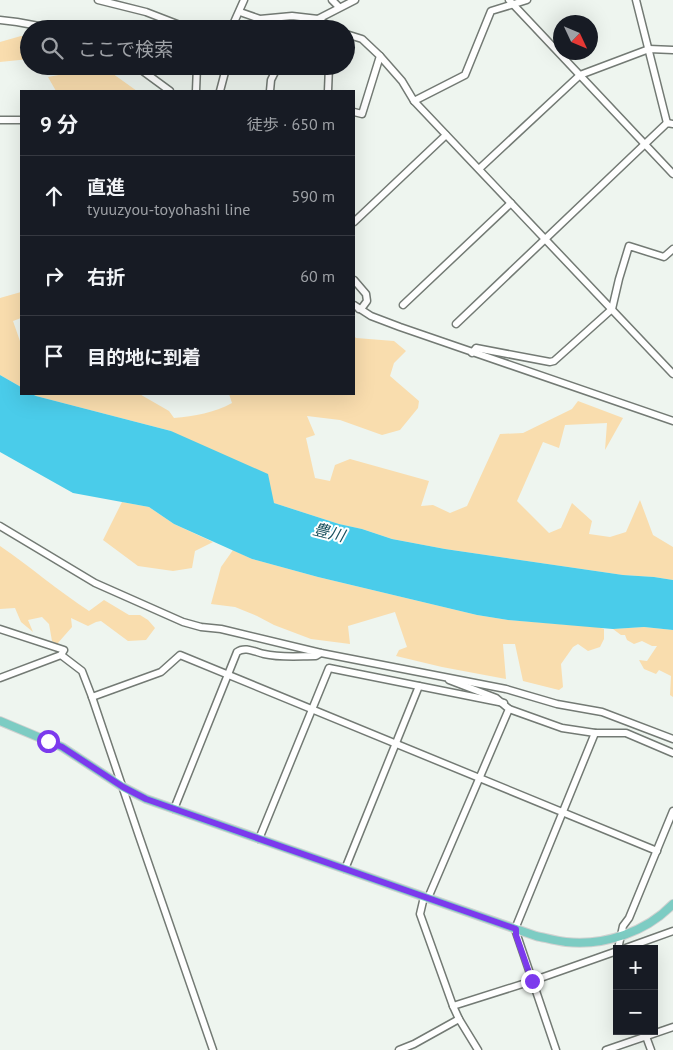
<!DOCTYPE html>
<html lang="ja">
<meta charset="utf-8">
<style>
:root{--surface:#171b24;--page:#20242c;--text:#f1f3f6;--muted:#9ea1a6;--line:#363941}
body{margin:0;font-family:"PT Sans","Noto Sans JP",sans-serif;background:var(--page);color:var(--text)}
.controls{position:absolute;right:15px;bottom:15px;display:grid;overflow:hidden;border-radius:0px;box-shadow:0 5px 20px #0002}
.controls button{width:45px;height:45px;display:grid;place-items:center;padding:0;border:0;border-bottom:1px solid var(--line);background:var(--surface);color:var(--text);font:25px sans-serif}
.compass{position:absolute;left:553px;top:15px;width:45px;height:45px;border-radius:50%;background:var(--surface);box-shadow:0 5px 20px #0002;rotate:134deg}
.stop{position:absolute;width:15px;height:15px;margin:-11px;border:4px solid #7c3aed;border-radius:50%;background:#fff}
.stop.end{background:#7c3aed;border-color:#fff;box-shadow:0 1px 5px #0008}
.list{margin:0;padding:0;list-style:none}
h2{display:flex;justify-content:space-between;align-items:center;height:65px;margin:0;padding:0 20px;font-size:21px}
h2 small{font-size:16px;font-weight:400;color:var(--muted)}
.list li{display:grid;grid-template-columns:32px 1fr auto;gap:15px;align-items:center;box-sizing:border-box;height:80px;padding:0 20px;border-top:1px solid var(--line)}
.list b{display:block;font-size:19px;white-space:nowrap}
.list p{margin:0;font-size:16px;white-space:nowrap;color:var(--muted)}
.list em{font-size:16px;font-style:normal;color:var(--muted)}
.icon{flex:none;width:28px;height:28px;fill:none;stroke:currentColor;stroke-width:2;stroke-linecap:round;stroke-linejoin:round}
.map{position:relative;flex:none;width:673px;height:1050px;overflow:hidden}
.search{position:absolute;background:var(--surface);box-shadow:0 5px 20px #0002;left:20px;top:20px;width:335px;height:55px;display:flex;align-items:center;gap:12px;box-sizing:border-box;padding:0 18px;border-radius:28px;color:var(--muted);font-size:19px}
.panel{position:absolute;background:var(--surface);box-shadow:0 5px 20px #0002;left:20px;top:90px;width:335px;height:305px;border-radius:0px}
.map>svg:first-child{display:block}
</style>
<div class="map">
<svg width="673" height="1050" viewBox="0 0 673 1050">
<rect width="100%" height="100%" fill="#eef5ef"/>
<g fill="#f9ddae">
<path d="M21,36L29,38V59L0,62V42Z"/>
<path d="M56,66H102L137,91H56L48,77L64,74L60,67Z"/>
<path d="M21,292V318L13,321L21,344V387L0,375V298Z"/>
<path d="M354,336L356,338L394,341L406,351L394,363L390,376L419,401L418,408L400,430L382,435L340,420L307,416L315,435L306,438L315,478L330,481L335,465L350,459L429,481L421,506L433,505L450,513L467,506L500,434L523,433L572,409L578,401L623,418L605,450L607,423L565,425L559,448L543,442L517,501L549,533L561,528L572,503L592,521L589,534L610,537L626,532L640,500L653,535L673,547V580L654,577L623,575L445,549L392,539L362,529L339,524L274,503L171,431L36,396L32,394H140L143,396L169,411L174,418C195,416 214,413 232,403L229,394H354Z"/>
<path d="M122,502L149,507L174,524L213,542L195,551L192,568L173,571L138,566L103,540Z"/>
<path d="M0,546C31,567 58,591 89,611L104,600L129,615H140L148,620L155,628L146,640L128,641L101,621L96,622L88,626L71,618L72,627L57,644L52,641L49,624L42,617L28,620L33,632L21,622L15,608L0,609Z"/>
<path d="M233,550L252,559L318,577L477,615L508,620L598,627L604,629V639L600,647L588,651L578,644L573,647L561,664L563,687L559,690L523,681L515,644H503L506,679L442,667L396,656L399,650L407,647L395,612L348,626L350,644L311,639L274,625L257,616L235,607L211,604L221,567Z"/>
<path d="M644,627L673,630V697L670,695L671,676L659,670L656,674L644,669L639,660L647,661L657,646H652L642,641L634,644L627,640L625,635H621L613,629Z"/>
</g>
<path fill="#4accea" d="M0,375L21,387V394H32L36,396L171,431L268,474L274,503L339,524L362,529L392,539L445,549L623,575L654,577L673,580V630L644,627L613,629L508,620L477,615L318,577L252,559L174,524L149,507L73,493L0,452Z"/>
<g fill="none" stroke-linecap="round" stroke-linejoin="round">
<g stroke="#737a74" stroke-width="9">
<g id="minor">
<path d="M98,0L146,12L190,29"/>
<path d="M332,0L339,7"/>
<path d="M509,0L673,174"/>
<path d="M636,0L667,123"/>
<path d="M240,12L260,19L292,16L318,19L334,29"/>
<path d="M0,20L17,22L55,29"/>
<path d="M231,29L244,0"/>
<path d="M303,29L318,19L355,0"/>
<path d="M346,34L362,39L380,56L362,114L354,112"/>
<path d="M380,56L402,81L414,101L673,374"/>
<path d="M136,66L170,91"/>
<path d="M196,91L197,66"/>
<path d="M220,91L225,72L226,66"/>
<path d="M270,91L271,80L278,66"/>
<path d="M328,91L329,66"/>
<path d="M414,101L465,75L491,11L527,0"/>
<path d="M0,120H21"/>
<path d="M479,169L580,75L649,49L673,50"/>
<path d="M354,222L446,135"/>
<path d="M354,280L366,294L367,301L361,309H359"/>
<path d="M354,305L371,316L400,327L673,421"/>
<path d="M403,305L511,203"/>
<path d="M456,324L667,123L673,124"/>
<path d="M472,353L476,348L550,362L554,361L612,309L619,279L629,246L664,257L673,249"/>
<path d="M0,526L95,583L183,622L201,627L221,629L321,653L506,689L557,704L602,712L673,739"/>
<path d="M0,629L64,650L61,655"/>
<path d="M0,678L61,655L82,671L92,697L139,836L213,1050"/>
<path d="M92,697L161,672L180,655L657,851"/>
<path d="M509,709L562,728L595,733H626L673,753"/>
<path d="M174,809L237,652C245,646 255,652 264,654C281,658 299,656 316,656L321,653"/>
<path d="M259,839L329,668L504,703"/>
<path d="M345,869L419,686"/>
<path d="M424,897L420,914L453,1006L459,1019L478,1050"/>
<path d="M428,898L509,709L496,698L449,680"/>
<path d="M618,949L623,926L629,918L673,811"/>
<path d="M623,949L673,931"/>
<path d="M453,1006L532,981L617,951"/>
<path d="M644,1031L651,1050"/>
<path d="M399,1050L414,1044L459,1019"/>
<path d="M556,1050L517,935L515,929L595,733"/>
<path d="M606,1050L673,1027"/>
</g>
</g>
<g stroke="#d0d1d0" stroke-width="10">
<path id="major" d="M0,721L62,747L123,787L146,799L536,936C546,938 556,941 566,942C605,946 646,932 673,904"/>
</g>
<use href="#minor" stroke="#fff" stroke-width="6"/>
<use href="#major" stroke="#7dccc3" stroke-width="8"/>
</g>
<g fill="none" stroke-linecap="round" stroke-linejoin="round">
<path stroke="#7c3aed" stroke-width="6" d="M48,741L62,747L123,787L146,799L516,929V935L532,981"/>
</g>
<g text-anchor="middle" dominant-baseline="central" stroke-width="4" stroke-linejoin="round" paint-order="stroke">
<g font-size="16" font-style="italic" fill="#184f5c" stroke="#fff">
<text transform="translate(329 532) rotate(14)">豊川</text>
</g>
</g>
</svg>
<div class="controls">
<button>+</button>
<button>−</button>
</div>
<svg class="compass" viewBox="-18 -18 36 36"><path d="M0-13l5 13h-10z" fill="#e53935"/><path d="M0 13l5-13h-10z" fill="#9ea1a6"/></svg>
<div class="stop" style="left:48px;top:741px"></div>
<div class="stop end" style="left:532px;top:981px"></div>
<div class="search"><svg class="icon" aria-label="search" viewBox="0 0 24 24"><circle cx="10" cy="10" r="6"/><path d="M15 15l6 6"/></svg>ここで検索</div>
<section class="panel">
<h2>9 分<small>徒歩 · 650 m</small></h2>
<ul class="list">
<li><svg class="icon" aria-label="ahead" viewBox="0 0 24 24"><path d="M12 20V5M6 11l6-6 6 6"/></svg><div><b>直進</b><p>tyuuzyou-toyohashi line</p></div><em>590 m</em></li>
<li><svg class="icon" aria-label="right" viewBox="0 0 24 24"><path d="M7 20v-9h11M14 6l5 5-5 5"/></svg><div><b>右折</b></div><em>60 m</em></li>
<li><svg class="icon" aria-label="arrive" viewBox="0 0 24 24"><path d="M6 21V4h12l-3 4 3 4H6"/></svg><div><b>目的地に到着</b></div></li>
</ul>
</section>
</div>
